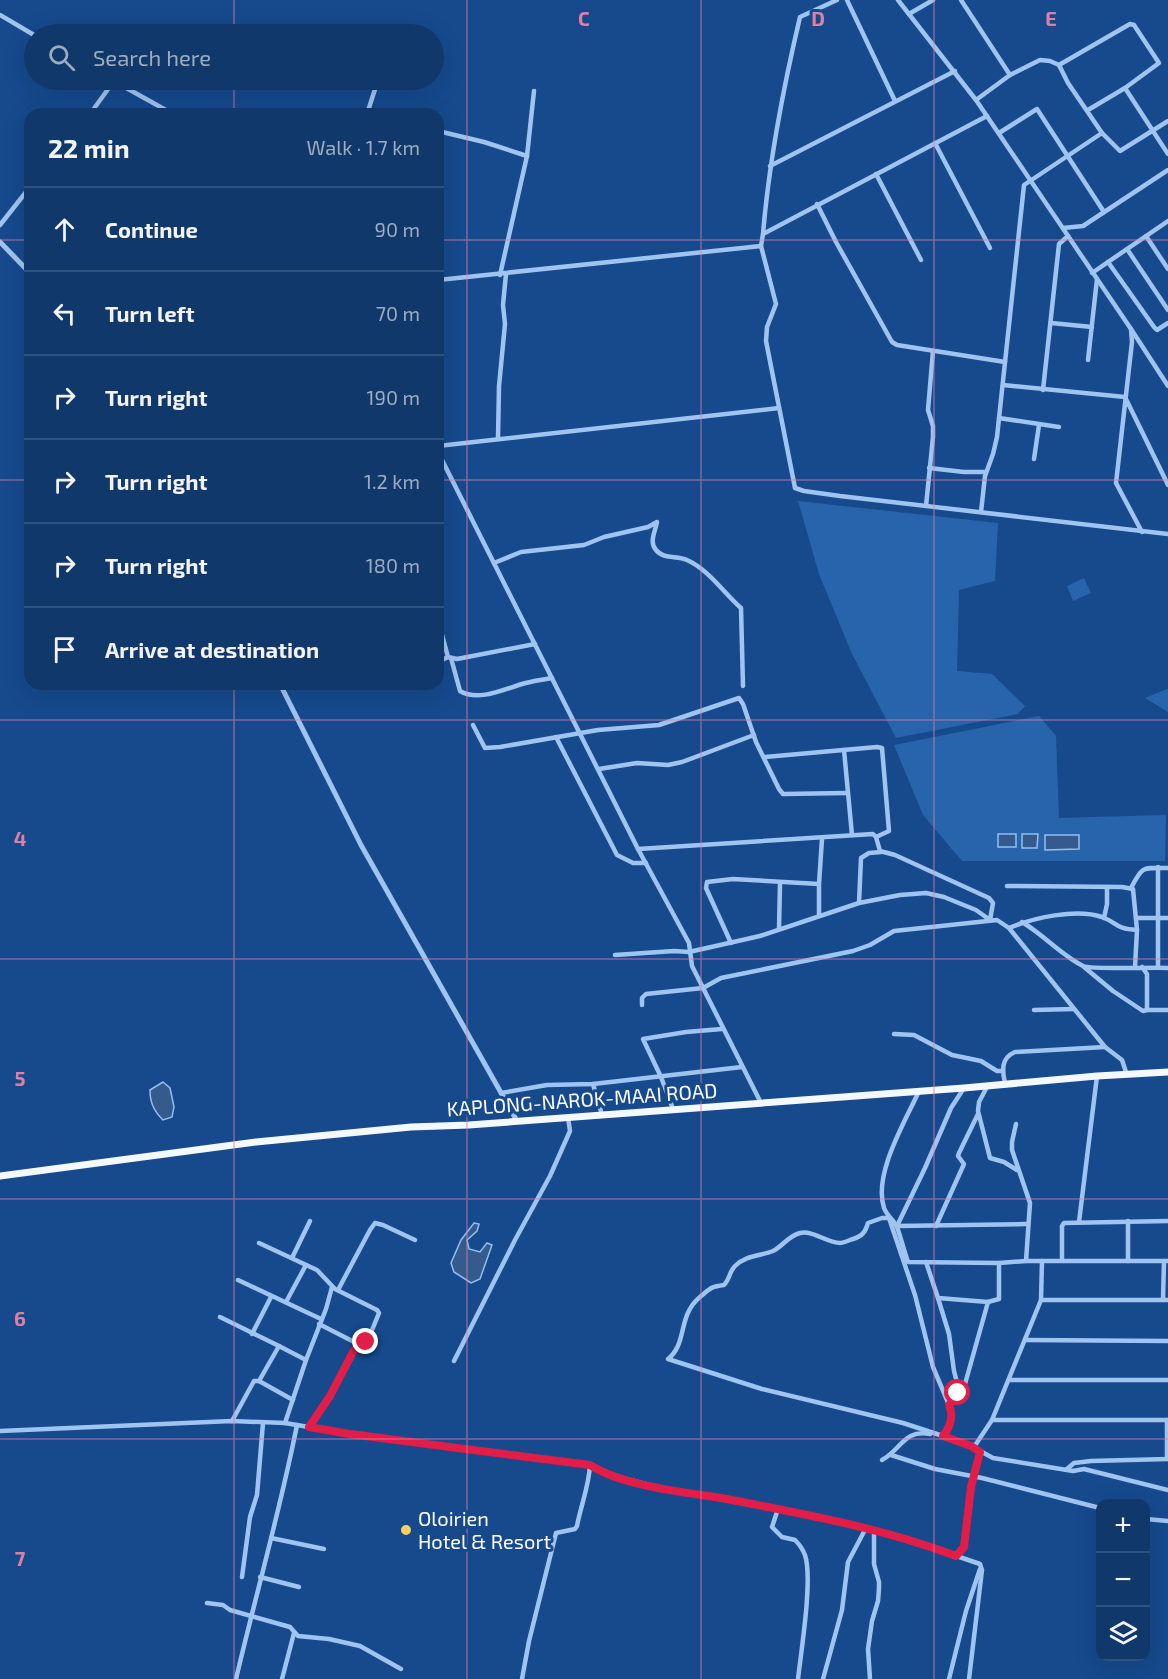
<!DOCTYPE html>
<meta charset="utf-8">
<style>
:root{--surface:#10386a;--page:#193f70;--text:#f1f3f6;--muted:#9cacc1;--line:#30527e}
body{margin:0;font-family:"Exo 2",sans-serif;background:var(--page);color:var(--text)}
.controls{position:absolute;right:18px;bottom:18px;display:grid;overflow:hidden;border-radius:12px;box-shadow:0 6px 24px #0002}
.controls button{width:54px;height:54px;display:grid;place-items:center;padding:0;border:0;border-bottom:2px solid var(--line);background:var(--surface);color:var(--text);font:30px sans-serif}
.stop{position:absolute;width:18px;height:18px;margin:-14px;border:4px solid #e11d48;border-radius:50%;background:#fff}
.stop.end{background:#e11d48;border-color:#fff;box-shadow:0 2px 6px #0008}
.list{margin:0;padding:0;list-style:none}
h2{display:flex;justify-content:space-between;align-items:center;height:78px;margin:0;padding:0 24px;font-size:26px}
h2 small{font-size:20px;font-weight:400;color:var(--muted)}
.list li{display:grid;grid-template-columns:39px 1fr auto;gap:18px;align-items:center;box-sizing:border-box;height:84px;padding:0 24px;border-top:2px solid var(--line)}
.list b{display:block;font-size:22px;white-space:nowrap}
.list em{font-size:20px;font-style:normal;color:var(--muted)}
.icon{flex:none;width:33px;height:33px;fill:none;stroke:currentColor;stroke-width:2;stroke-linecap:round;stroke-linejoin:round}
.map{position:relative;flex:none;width:1168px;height:1679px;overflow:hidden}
.search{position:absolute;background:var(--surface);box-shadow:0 6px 24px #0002;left:24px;top:24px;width:420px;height:66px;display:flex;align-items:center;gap:15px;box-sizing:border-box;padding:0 21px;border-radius:33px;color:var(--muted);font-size:22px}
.panel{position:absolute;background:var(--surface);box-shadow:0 6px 24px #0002;left:24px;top:108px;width:420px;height:582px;border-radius:18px}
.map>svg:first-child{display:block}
</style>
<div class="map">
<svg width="1168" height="1679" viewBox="0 0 1168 1679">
<rect width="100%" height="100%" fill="#164a8d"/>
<g fill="#2864ac">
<path d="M798,501L998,523L995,581L959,590L957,671L992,674L1025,706L1018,714L896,738L852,654L819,574Z"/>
<path d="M1084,578L1091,593L1073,601L1067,586Z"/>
<path d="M1168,689V712L1145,698L1167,689Z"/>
<path d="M1039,716L1056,736L1059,818L1166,815L1165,861H962L923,815L894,745Z"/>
</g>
<g fill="#345b8c" stroke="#92bff2" stroke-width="1.5">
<rect x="998" y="834" width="18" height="13"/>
<path d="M1022,834H1038L1037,848H1022Z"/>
<path d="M1045,835H1079V849L1045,850Z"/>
<path d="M163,1082L170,1088L174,1107L172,1117L163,1120C154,1111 150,1103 150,1090Z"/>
<path d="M474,1223L479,1224L477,1231L467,1240L469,1249L480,1252L487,1243L492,1245L480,1279L471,1283L454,1272L451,1263L461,1240Z"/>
</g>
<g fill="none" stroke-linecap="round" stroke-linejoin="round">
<g stroke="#a0c4f0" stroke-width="4.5">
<path d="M847,0L895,101"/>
<path d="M898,0L976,100L1131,329L1168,386"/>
<path d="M961,0L1010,75"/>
<path d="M909,14L933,0"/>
<path d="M0,15L34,35"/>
<path d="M1059,65L1130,24L1134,25L1159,63L1125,88L1088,110"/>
<path d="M112,80L173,114"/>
<path d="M1125,88L1168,154"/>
<path d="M976,100L1010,75L1040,60L1050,61L1059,65L1068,83L1102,133L1120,151L1168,121"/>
<path d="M90,114L114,81"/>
<path d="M367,114L378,80"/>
<path d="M987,116L763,234L761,246L776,304L767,327L766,341L795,488L804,491L840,496L1168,534"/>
<path d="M438,131L484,142L527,156"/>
<path d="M999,133L1037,109L1104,212"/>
<path d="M935,143L990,248"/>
<path d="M770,166L955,71"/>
<path d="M876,174L921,260"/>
<path d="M817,204L836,242L892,342L897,345L1005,362"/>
<path d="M0,225L30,187"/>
<path d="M438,227V233"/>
<path d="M1063,228L1083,226L1168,170"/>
<path d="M763,234C769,161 783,89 800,17L837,0"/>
<path d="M1146,236L1168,269"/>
<path d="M1127,249L1168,310"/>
<path d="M1108,262L1154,327L1157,330L1168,323"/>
<path d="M1092,273L1168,221"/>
<path d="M500,275L527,156L534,91"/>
<path d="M438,280L761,246"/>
<path d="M1051,323L1092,327"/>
<path d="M1131,329L1132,342L1116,483L1142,532"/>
<path d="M1088,360L1097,279"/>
<path d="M1003,385L1125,397L1168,485"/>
<path d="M1043,390L1059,244L1068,236"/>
<path d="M999,418L1059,427"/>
<path d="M498,438L499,386L505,324L503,305L506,274"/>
<path d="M438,446L779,408"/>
<path d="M438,452L638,849L689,943L692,966L761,1103"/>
<path d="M1034,459L1039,425"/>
<path d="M929,468L964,472H986"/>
<path d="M926,506L933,437V426L928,410L933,351"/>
<path d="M981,512L985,476L993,454L997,437L1024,185L1102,133"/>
<path d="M494,563L521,552L584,545L604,537L648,527L657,522C655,532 649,542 656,550C664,560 677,555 687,560C709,570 723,592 741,608L743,686"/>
<path d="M438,630L441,631L448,657L457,659L535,644"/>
<path d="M451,658L460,691C478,702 505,689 522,684C532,681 542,680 552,678"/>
<path d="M438,662L448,657"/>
<path d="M473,725L485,748L500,747L598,730L659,725L739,698L743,704L756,742L779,789L783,794L847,793"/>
<path d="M556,737L617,855L633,863H646"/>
<path d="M844,750L852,835"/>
<path d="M765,757L877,747L882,748L889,831L876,837"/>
<path d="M599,769L637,763L668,765L682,762L754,735"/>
<path d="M1007,886L1122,887L1133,889L1137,930L1135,967"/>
<path d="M1131,888C1143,865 1143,868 1168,868"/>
<path d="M859,903L861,858L869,853L881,852"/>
<path d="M819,915V884L822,839"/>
<path d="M1104,918L1107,904V887"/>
<path d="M1136,918H1168"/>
<path d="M1022,922C1044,935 1061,955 1083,966C1092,970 1153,967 1168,968"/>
<path d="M1009,928C1033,918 1076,908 1102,917C1118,923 1115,929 1137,930"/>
<path d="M779,929L780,883"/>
<path d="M731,943L706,888L707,882L733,879L819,884"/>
<path d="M615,955L674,951L689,952L760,936L859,903L900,895L926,893L944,897L976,910L990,920L993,903L989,898L895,855L880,851L876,837L873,834L638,849"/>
<path d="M1084,967L1113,991L1143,1011L1147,1010"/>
<path d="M1142,967L1147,974V1010H1168"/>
<path d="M1158,967V867"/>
<path d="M642,1005V998L646,994L703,988L721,978L853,951L870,945L894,931L997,920L1009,928L1105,1047L1122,1060L1127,1075"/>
<path d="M1034,1010L1074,1009"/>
<path d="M894,1034L914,1035L952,1055L981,1061L997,1071H1002"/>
<path d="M1005,1083C1002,1070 1001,1058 1015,1052L1105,1047"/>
<path d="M593,1084L602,1115"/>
<path d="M988,1085L979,1102L978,1111L990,1158L1004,1162L1017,1170"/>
<path d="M919,1091C905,1122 873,1174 884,1208C887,1216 894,1220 897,1227C901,1238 904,1251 908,1262L999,1263V1299L988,1302L938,1298L926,1262"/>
<path d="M501,1093L547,1085L593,1084L742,1067"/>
<path d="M673,1109L661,1077L643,1039L686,1032L722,1029"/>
<path d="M1016,1124L1012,1142V1150L1030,1203L1026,1261H1168"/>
<path d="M882,1218H889L915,1295L933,1367L952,1412L948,1429L943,1436L903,1423L762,1389L668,1359C688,1343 677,1316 700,1297C711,1288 710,1287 724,1285C730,1279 729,1272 735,1266C746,1255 761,1256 773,1251C783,1246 788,1236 800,1233C813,1230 827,1243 840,1243C844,1243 849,1240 853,1239C862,1236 865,1233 868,1223Z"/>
<path d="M1079,1222L1097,1076"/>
<path d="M897,1226L925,1168L951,1108L964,1088"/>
<path d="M897,1226L1027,1224"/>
<path d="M936,1226L964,1164L958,1156L959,1153L978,1114"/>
<path d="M259,1243L317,1270L335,1289L377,1310L379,1313L368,1340L354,1350L330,1396L309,1427"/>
<path d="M292,1258L310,1221"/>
<path d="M1062,1260V1226L1064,1223L1168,1221"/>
<path d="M1128,1261V1221"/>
<path d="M999,1263L1026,1261"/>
<path d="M238,1280L321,1319"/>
<path d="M338,1290L370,1230L375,1223L383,1225L415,1240"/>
<path d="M938,1298L949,1334L954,1371L960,1394L965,1384L988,1302"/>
<path d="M1041,1300H1168"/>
<path d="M1163,1300L1164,1261"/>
<path d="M286,1302L306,1265"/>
<path d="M220,1317L279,1346L259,1381H254L232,1421"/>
<path d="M319,1324L360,1345"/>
<path d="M252,1334L271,1297"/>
<path d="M1025,1340L1168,1341"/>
<path d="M279,1346L306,1360"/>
<path d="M454,1361L515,1240L550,1176L570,1131L568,1117"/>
<path d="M1009,1380H1168"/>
<path d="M259,1381L293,1400"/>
<path d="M949,1405L960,1394"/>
<path d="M992,1420H1168"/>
<path d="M285,1423L306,1360L326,1309L332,1287"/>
<path d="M0,1431L232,1421L285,1423L350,1434L590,1465L603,1473L665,1489L844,1522L907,1539L980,1564L982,1570L969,1679"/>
<path d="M942,1436L971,1446L976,1444L992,1420L1041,1300L1042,1261"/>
<path d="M971,1446L993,1458L1073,1471L1084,1469L1168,1490"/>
<path d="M891,1455L935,1469L982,1478L1100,1508"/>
<path d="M1167,1459V1420"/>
<path d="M882,1460C901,1450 904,1429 930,1434"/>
<path d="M1067,1469L1074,1463L1091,1461L1168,1459"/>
<path d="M778,1509L772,1527L782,1537L795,1540C799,1544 803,1550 805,1555C813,1579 801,1652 798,1679"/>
<path d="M1146,1519L1168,1521"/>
<path d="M271,1538L324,1549"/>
<path d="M956,1556L964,1547L971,1487L980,1452"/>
<path d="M242,1577L250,1517L257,1495L263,1423"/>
<path d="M260,1577L299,1587"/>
<path d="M207,1603L223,1605L230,1610L290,1627L298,1636L329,1639L360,1646L401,1669"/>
<path d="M236,1679C256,1594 280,1511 297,1425"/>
<path d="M282,1679L294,1633"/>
<path d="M522,1679L529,1641L556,1533L575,1529L577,1526C581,1505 589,1486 590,1465"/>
<path d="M823,1679L842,1610L848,1562L866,1528"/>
<path d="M870,1679L868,1649L872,1621L878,1601L879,1589V1582L874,1564V1530"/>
<path d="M949,1679L966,1611L980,1569"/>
</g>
<g stroke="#a0c4f0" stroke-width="5">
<path d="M0,242L30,273"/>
<path d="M280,684L361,845L517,1121"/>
</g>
<path stroke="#f4f8ff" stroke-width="7" d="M0,1176L256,1142L411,1127L469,1125L964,1088L1097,1076L1168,1072"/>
</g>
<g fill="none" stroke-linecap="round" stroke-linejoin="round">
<path stroke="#e11d48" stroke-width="8" d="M366,1342L354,1350L330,1396L309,1427L350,1434L590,1465C625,1487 686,1492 727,1499C804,1514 882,1528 956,1556L964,1547L971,1487L980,1452L971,1446L943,1436C950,1427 954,1416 949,1405L960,1394L958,1393"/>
</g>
<path fill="none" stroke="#dd80a5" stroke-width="1.5" stroke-opacity="0.55" d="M234,0V34M467,0V1679M701,0V1679M934,0V1679M234,80V114M0,240H30M438,240H1168M0,480H30M438,480H1168M234,684V1679M0,720H1168M0,959H1168M0,1199H1168M0,1439H1168"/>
<circle fill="#ffd05f" stroke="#164a8d" stroke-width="2" cx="406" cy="1530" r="6"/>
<g text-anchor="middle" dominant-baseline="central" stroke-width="6" stroke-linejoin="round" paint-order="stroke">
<g font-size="20" fill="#fff" stroke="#164a8d">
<text transform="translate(582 1099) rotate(-4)">KAPLONG-NAROK-MAAI ROAD</text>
</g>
<g font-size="20" fill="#fff" stroke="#164a8d" text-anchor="start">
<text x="418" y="1518">Oloirien<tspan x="418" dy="23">Hotel &amp; Resort</tspan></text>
</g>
</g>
<g font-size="20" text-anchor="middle" font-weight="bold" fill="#dd80a5" stroke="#164a8d" stroke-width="6" stroke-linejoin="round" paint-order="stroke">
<text x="584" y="26">C</text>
<text x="818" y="26">D</text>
<text x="1051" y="26">E</text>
<text x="20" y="846">4</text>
<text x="20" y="1086">5</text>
<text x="20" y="1326">6</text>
<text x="20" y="1566">7</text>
</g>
</svg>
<div class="controls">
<button>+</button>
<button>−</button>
<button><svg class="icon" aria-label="layers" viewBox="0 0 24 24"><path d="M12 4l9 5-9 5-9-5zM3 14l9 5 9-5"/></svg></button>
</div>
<div class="stop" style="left:958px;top:1393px"></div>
<div class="stop end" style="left:366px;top:1342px"></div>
<div class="search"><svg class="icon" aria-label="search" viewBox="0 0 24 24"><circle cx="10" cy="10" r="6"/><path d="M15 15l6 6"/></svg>Search here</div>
<section class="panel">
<h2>22 min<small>Walk · 1.7 km</small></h2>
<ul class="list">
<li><svg class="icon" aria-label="ahead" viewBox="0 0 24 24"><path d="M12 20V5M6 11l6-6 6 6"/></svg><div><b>Continue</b></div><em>90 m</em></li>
<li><svg class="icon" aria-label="left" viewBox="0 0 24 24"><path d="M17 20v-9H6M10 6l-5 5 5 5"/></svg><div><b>Turn left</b></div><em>70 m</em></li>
<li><svg class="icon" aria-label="right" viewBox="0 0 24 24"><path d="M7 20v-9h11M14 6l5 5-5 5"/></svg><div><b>Turn right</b></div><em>190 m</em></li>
<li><svg class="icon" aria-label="right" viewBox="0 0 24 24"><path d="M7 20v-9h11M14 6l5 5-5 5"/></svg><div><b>Turn right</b></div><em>1.2 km</em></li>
<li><svg class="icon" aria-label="right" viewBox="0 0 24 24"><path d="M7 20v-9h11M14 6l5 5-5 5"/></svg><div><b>Turn right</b></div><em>180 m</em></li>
<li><svg class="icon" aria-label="arrive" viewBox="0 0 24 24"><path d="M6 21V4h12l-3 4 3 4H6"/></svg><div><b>Arrive at destination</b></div></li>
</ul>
</section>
</div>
